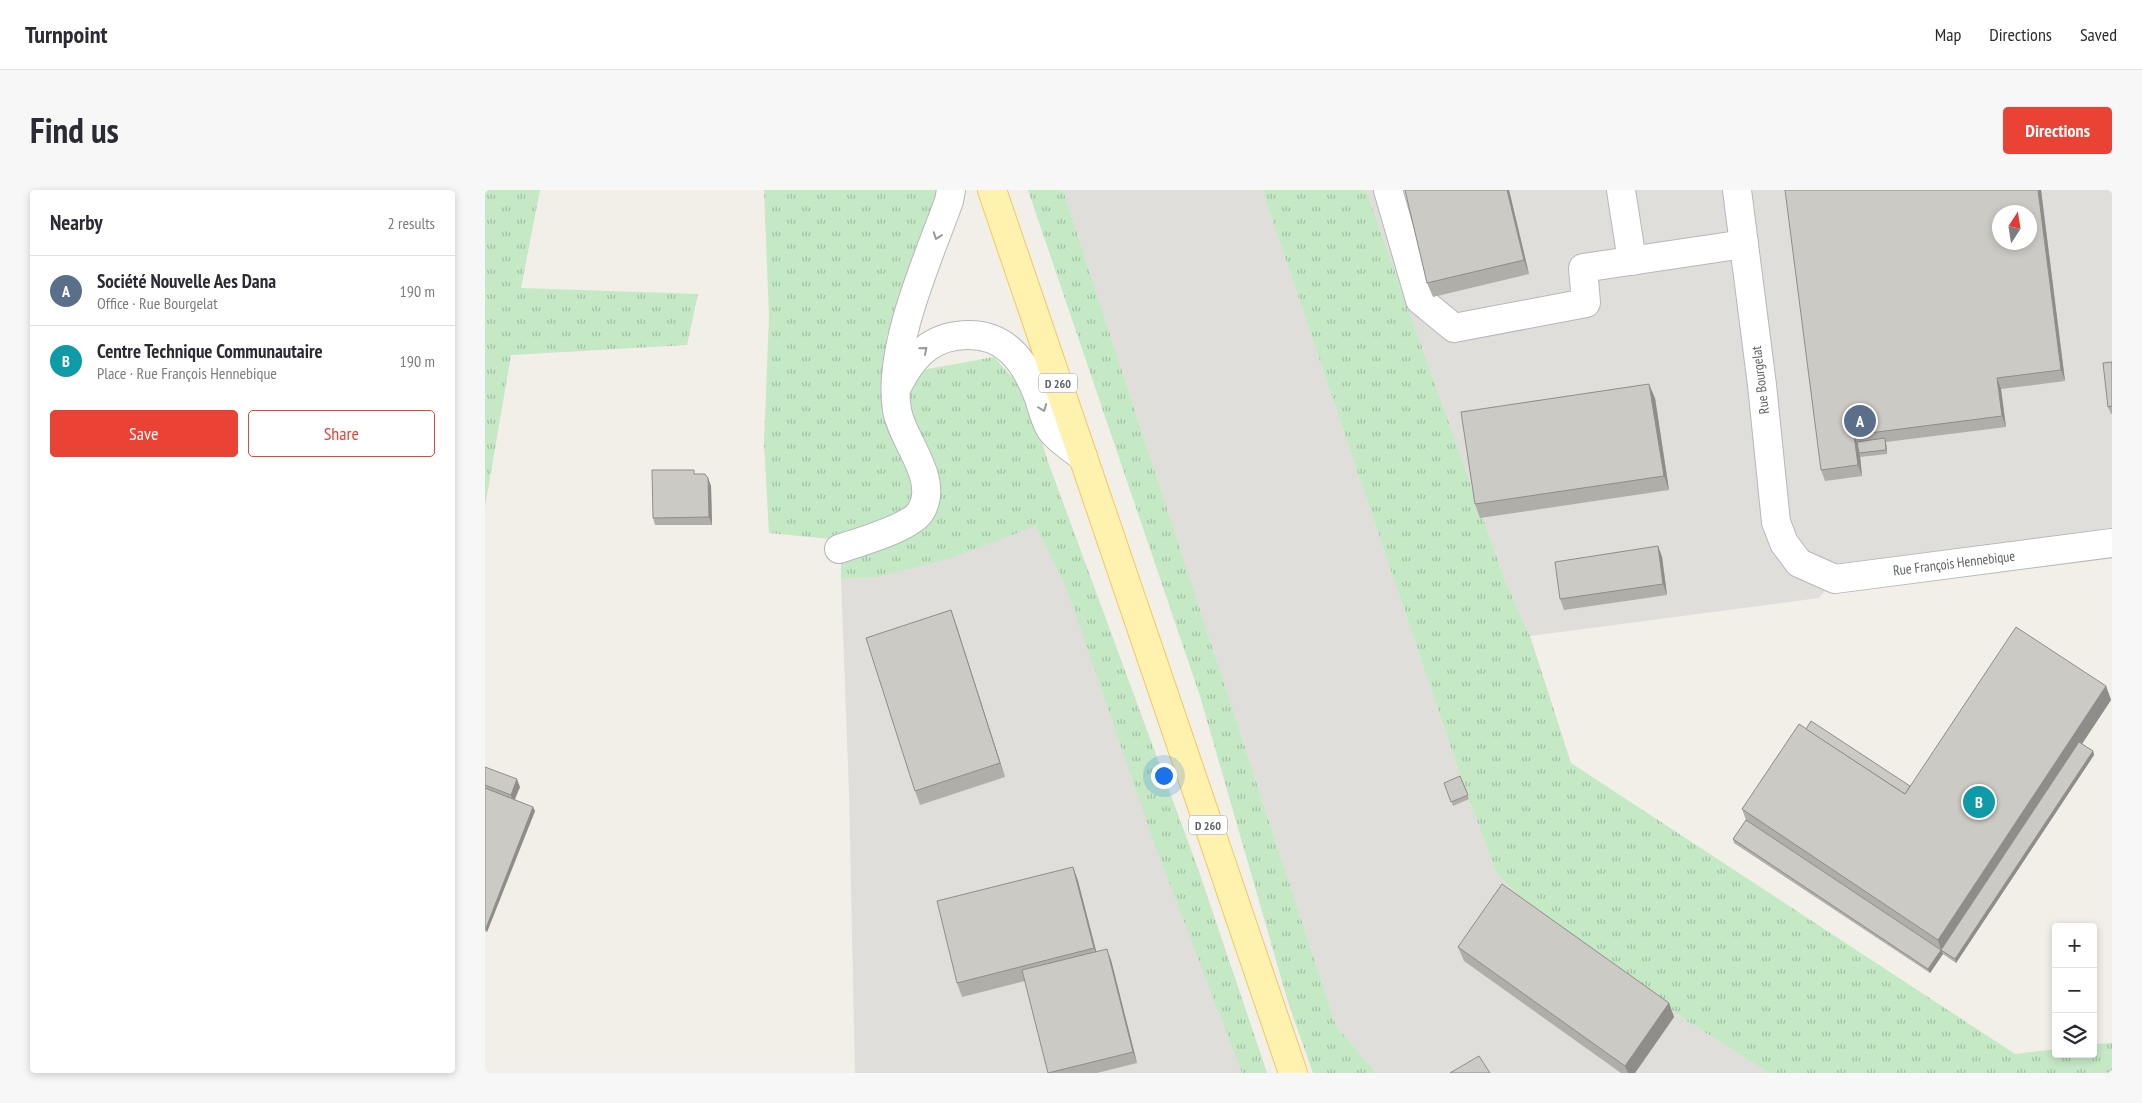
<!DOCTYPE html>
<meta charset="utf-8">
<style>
:root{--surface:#fff;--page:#f7f7f7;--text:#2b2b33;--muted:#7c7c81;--line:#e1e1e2;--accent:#ea4335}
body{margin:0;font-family:"PT Sans Narrow",sans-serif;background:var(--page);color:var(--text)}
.controls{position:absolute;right:15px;bottom:15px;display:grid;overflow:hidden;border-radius:5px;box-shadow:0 2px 8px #0003}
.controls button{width:45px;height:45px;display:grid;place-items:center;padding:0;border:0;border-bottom:1px solid var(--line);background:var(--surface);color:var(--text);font:25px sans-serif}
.compass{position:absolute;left:1507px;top:15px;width:45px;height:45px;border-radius:50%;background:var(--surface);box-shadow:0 2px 8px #0003;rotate:12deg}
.you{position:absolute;left:678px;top:585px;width:18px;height:18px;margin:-12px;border:4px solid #fff;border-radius:50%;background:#1a73e8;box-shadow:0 0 0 8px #1a73e833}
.badge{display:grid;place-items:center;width:32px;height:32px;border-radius:50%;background:var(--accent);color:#fff;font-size:16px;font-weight:700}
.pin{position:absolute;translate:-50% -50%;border:2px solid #fff;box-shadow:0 1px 5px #0006}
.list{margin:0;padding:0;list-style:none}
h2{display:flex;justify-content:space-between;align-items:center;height:65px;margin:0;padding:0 20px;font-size:21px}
h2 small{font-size:16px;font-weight:400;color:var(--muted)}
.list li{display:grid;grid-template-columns:32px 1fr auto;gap:15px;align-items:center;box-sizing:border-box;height:70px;padding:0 20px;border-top:1px solid var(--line)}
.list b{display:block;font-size:19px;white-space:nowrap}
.list p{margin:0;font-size:16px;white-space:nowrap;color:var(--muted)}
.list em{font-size:16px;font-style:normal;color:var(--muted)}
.actions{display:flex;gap:10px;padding:15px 20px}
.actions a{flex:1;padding:11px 0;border:1px solid var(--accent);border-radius:5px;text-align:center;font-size:18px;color:var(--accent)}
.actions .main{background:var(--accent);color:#fff}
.icon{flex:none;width:28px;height:28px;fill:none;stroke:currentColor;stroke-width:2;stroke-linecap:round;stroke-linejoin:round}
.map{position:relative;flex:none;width:1627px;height:883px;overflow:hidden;border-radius:5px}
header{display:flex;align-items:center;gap:30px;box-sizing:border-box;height:70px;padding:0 25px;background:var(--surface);border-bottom:1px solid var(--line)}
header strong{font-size:24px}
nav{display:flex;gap:28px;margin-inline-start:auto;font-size:18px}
.intro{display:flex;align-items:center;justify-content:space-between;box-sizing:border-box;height:120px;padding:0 30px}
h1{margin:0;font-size:35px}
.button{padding:12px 22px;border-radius:5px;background:var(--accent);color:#fff;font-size:18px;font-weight:700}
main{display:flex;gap:30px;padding:0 30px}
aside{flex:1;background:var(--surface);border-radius:5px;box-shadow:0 2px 8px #0003}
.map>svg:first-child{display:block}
</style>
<header>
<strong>Turnpoint</strong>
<nav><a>Map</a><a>Directions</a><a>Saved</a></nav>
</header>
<div class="intro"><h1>Find us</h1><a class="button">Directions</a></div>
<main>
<aside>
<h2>Nearby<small>2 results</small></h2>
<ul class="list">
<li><span class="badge" style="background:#5c6f8a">A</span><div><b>Société Nouvelle Aes Dana</b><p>Office · Rue Bourgelat</p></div><em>190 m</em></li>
<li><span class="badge" style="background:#0f9aa8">B</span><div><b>Centre Technique Communautaire</b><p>Place · Rue François Hennebique</p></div><em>190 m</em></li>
</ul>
<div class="actions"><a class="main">Save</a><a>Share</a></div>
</aside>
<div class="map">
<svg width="1627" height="883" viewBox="0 0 1627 883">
<defs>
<pattern id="grass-tufts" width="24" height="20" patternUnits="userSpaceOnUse" patternTransform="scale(1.25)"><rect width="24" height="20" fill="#c5e8c5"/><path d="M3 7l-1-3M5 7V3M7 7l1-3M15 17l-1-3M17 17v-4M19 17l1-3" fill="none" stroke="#a3c0a4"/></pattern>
</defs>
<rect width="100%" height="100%" fill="#f1efe8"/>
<g fill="#e0deda" fill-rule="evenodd">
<path d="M578,0H777L977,590L1011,682L1116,768L1202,831L1284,883H891L851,836Z"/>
<path d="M881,0H1627V353L1350,389L1334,408L1045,446L1021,393ZM1514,22H1544V52H1514Z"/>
<path d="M582,324L713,679L782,883H370L364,602L356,389L390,388Z"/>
</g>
<g fill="url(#grass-tufts)">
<path d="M0,0H55L36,98L213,104L202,155L26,165L0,317Z"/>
<path d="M279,0H454L446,33L401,148L437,180L509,167L545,207L562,269L713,679L782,883H757L668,650L582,399L551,336L466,368L390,388L356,389V350L284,343L279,253L284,126Z"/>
<path d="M543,0H578L851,836L891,883H828L803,812L715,506Z"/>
<path d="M777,0H881L1021,393L1045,446L1086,573L1530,864L1571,859V864H1608V854L1627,853V883H1284L1202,831L1036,708L1011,682L977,590Z"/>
</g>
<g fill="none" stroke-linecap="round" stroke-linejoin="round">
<g stroke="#b5b8bc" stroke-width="30">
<g id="minor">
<path d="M903,0L935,110L969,138L1101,113L1098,78L1259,54"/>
<path d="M1136,0L1147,71"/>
<path d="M1252,0L1277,195L1291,332L1299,353L1314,373L1350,389L1627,353"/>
<path d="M413,195C426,170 442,150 471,146C517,139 539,168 554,208C557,218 560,231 566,240C573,250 588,259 598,267"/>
<path d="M354,359C374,352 426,338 436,321C455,288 417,251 412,220C402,159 443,69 464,11L466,0"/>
</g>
</g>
<g stroke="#f2c960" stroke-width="30">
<path id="major" d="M507,0L808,883"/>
</g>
<use href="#minor" stroke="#fff" stroke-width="28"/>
<use href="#major" stroke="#fff2af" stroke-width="28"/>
</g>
<g fill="#afaea9">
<path d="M920,0H1024L1044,84L948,107L942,93Z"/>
<path d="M1556,0L1580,191L1516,199L1521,237L1401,252L1402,264L1375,267V266L1377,286L1340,291L1336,280Z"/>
<path d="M1627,172V224H1626L1623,217Z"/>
<path d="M1170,208L1184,300L995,328L990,314Z"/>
<path d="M211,284L223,288L226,296L227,335H170L168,328Z"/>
<path d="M1173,356L1177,367L1182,405L1079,420L1075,409Z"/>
<path d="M466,420L520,587L435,615L430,601Z"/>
<path d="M1621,496L1626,510L1597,554L1608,561L1609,565L1471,773L1458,764L1445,783L1249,653L1248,649L1261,630L1257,619L1321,539L1425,596Z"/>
<path d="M0,577L35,597L30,610L48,617L50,621L2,742L0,741Z"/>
<path d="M975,586L984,609L968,616L959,593Z"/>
<path d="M588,677L593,691L611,761L626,770L652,873L612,883H563L540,791L477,807L472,793Z"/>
<path d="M973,757L1184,813L1189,827L1150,883H1136L979,771Z"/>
</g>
<g fill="#8f8d8a">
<path d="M1022,0H1024L1044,84L1039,70Z"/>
<path d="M1553,0H1556L1580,191L1576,180Z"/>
<path d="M1512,188L1516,199L1521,237L1517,226Z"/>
<path d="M1164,194L1170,208L1184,300L1179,286Z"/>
<path d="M1369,245L1373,256L1374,263L1375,266L1377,286L1373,275Z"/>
<path d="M1400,248L1401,252L1402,264L1401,260Z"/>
<path d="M223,288L226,296L227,335L224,327Z"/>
<path d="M1173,356L1177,367L1182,405L1178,394Z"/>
<path d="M466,420L471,434L520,587L515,573Z"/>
<path d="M1621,496L1626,510L1459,762L1456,760L1453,750Z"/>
<path d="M1608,561L1609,565L1471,773L1470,769Z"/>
<path d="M32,589L35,597L28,612L26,605Z"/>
<path d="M48,617L50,621L2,742L1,738Z"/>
<path d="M588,677L593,691L614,772L609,758Z"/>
<path d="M622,759L626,770L652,873L648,862Z"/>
<path d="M1456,760L1458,764L1445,783L1443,779Z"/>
<path d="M1184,813L1189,827L1150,883H1143L1140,876Z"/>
</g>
<g fill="#cccac5" stroke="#8f8d8a" fill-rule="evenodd">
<path d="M920,0H1022L1039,70L942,93Z"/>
<path d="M1300,0H1553L1576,180L1512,188L1517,226L1369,245L1373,275L1336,280ZM1514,22H1544V52H1514Z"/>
<path d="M1627,172V216L1623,217L1618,173Z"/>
<path d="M1164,194L1179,286L990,314L976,222Z"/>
<path d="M1400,248L1401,260L1374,263L1372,252Z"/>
<path d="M167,280H209V284H220L223,288L224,327L168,328Z"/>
<path d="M1173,356L1178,394L1075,409L1070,372Z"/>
<path d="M466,420L515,573L430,601L381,448Z"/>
<path d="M1531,437L1621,496L1453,750L1257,619L1314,534L1420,604Z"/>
<path d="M1326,531L1425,596L1420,604L1321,539Z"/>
<path d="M1594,552L1608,561L1470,769L1456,760Z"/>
<path d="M0,577L32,589L26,605L0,595Z"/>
<path d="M975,586L983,605L966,612L959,593Z"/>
<path d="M0,598L48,617L1,738H0Z"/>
<path d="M1261,630L1456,760L1443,779L1248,649Z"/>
<path d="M588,677L609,758L472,793L452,711Z"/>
<path d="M1017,694L1184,813L1140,876L973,757Z"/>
<path d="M622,759L648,862L563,883L537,780Z"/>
<path d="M994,866L1005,883H965Z"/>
</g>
<defs><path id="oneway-chevron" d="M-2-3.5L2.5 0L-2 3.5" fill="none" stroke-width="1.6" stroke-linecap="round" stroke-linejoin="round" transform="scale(1.25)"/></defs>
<g stroke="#979a9d">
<use href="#oneway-chevron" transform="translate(452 46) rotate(110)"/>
<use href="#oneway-chevron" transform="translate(439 160) rotate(-40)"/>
<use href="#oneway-chevron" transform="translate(558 218) rotate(69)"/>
</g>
<g text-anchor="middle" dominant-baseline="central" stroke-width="5" stroke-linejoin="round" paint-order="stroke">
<g fill="#fff" stroke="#8f9295" stroke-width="1">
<rect x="554" y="183.5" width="38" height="19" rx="4"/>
<rect x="704" y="625.5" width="38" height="19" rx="4"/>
</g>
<g font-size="12" font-weight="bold" fill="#5f6368">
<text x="573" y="193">D 260</text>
<text x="723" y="635">D 260</text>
</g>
<g font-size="14" fill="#5f6368" stroke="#fff">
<text transform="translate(1275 190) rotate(-97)">Rue Bourgelat</text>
<text transform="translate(1469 373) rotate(-7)">Rue François Hennebique</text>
</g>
</g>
</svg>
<div class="controls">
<button>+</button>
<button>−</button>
<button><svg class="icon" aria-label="layers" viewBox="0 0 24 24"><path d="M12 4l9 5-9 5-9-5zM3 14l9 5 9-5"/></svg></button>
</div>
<svg class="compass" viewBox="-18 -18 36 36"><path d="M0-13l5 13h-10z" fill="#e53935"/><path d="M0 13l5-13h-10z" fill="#7c7c81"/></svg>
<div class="you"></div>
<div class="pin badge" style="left:1375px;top:231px;background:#5c6f8a">A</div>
<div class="pin badge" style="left:1494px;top:612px;background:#0f9aa8">B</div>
</div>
</main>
